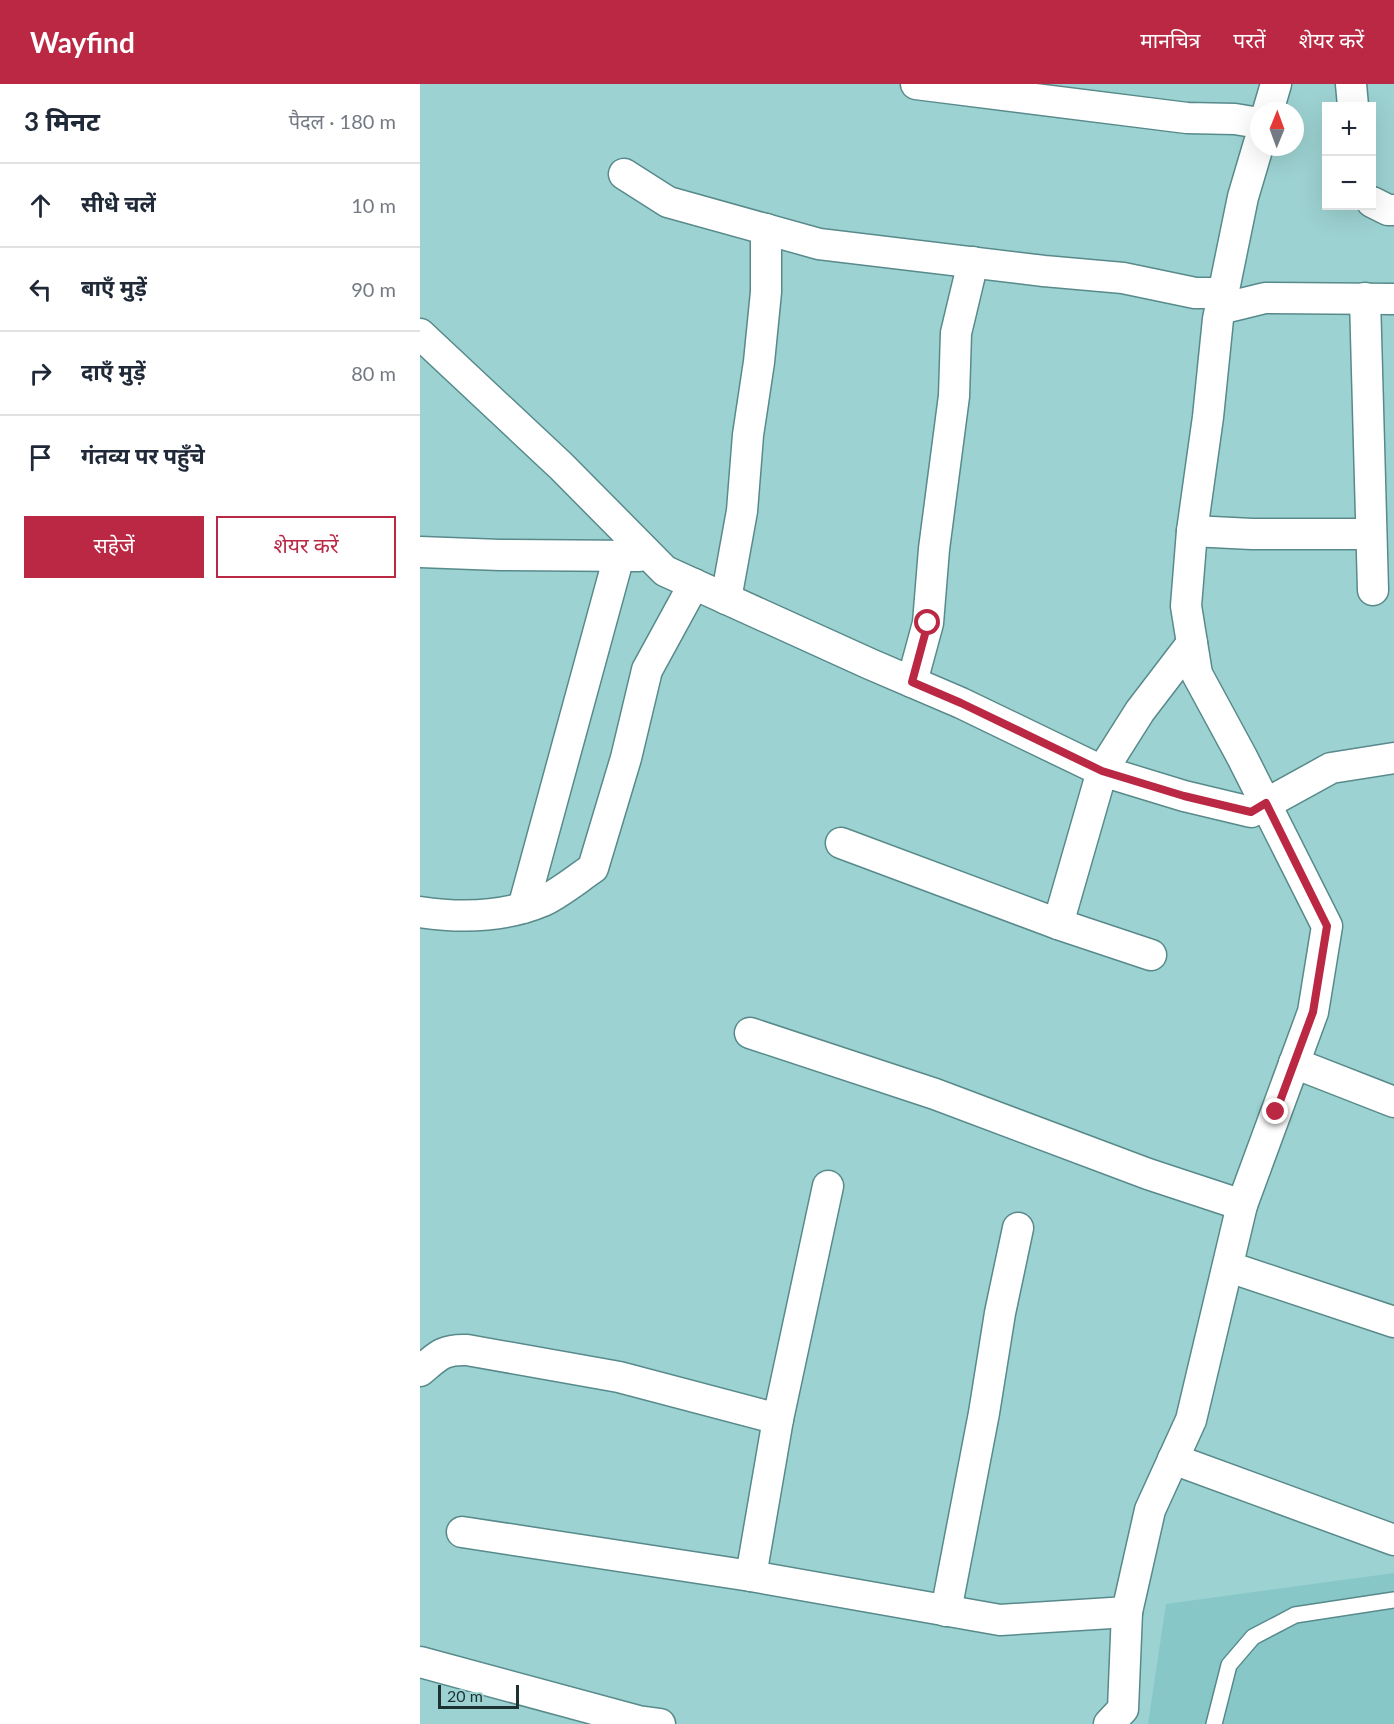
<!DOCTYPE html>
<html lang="hi">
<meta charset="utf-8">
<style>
:root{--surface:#fff;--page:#f2f2f3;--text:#1f2937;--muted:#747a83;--line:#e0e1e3;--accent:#ba2844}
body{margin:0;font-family:Lato,"Noto Sans Devanagari",sans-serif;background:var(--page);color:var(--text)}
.controls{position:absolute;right:18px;top:18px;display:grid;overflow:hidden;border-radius:0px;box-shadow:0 6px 24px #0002}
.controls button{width:54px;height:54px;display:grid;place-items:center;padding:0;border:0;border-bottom:2px solid var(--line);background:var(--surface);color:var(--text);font:30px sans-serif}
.compass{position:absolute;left:830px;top:18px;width:54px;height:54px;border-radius:50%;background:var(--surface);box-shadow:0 6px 24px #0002;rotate:1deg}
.scale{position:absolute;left:18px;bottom:15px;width:81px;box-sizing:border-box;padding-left:6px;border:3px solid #1c3232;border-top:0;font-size:16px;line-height:21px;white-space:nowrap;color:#1c3232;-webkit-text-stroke:4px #9dd2d2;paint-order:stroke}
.stop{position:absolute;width:18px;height:18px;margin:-14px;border:4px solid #ba2844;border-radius:50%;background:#fff}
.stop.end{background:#ba2844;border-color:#fff;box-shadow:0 2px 6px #0008}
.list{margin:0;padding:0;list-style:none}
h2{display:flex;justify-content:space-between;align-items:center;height:78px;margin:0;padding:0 24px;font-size:26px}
h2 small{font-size:20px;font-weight:400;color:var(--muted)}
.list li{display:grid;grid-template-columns:39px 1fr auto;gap:18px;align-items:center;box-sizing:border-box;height:84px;padding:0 24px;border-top:2px solid var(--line)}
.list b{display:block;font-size:22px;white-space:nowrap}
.list em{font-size:20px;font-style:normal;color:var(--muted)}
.actions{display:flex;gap:12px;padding:18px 24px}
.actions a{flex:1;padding:14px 0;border:2px solid var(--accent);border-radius:0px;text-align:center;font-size:21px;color:var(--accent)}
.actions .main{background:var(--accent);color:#fff}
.icon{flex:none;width:33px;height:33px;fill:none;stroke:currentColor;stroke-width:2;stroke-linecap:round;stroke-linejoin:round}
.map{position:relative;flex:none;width:974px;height:1640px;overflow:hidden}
header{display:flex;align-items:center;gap:36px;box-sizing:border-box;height:84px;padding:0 30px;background:var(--accent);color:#fff}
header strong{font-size:28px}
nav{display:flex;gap:33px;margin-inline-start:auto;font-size:21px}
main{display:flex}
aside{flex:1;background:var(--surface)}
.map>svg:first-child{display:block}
</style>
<header>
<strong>Wayfind</strong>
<nav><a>मानचित्र</a><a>परतें</a><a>शेयर करें</a></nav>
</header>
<main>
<aside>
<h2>3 मिनट<small>पैदल · 180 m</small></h2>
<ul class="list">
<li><svg class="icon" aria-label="ahead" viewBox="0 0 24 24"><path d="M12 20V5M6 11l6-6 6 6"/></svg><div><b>सीधे चलें</b></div><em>10 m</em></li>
<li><svg class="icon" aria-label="left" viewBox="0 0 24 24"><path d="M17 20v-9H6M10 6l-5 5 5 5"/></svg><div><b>बाएँ मुड़ें</b></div><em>90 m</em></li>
<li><svg class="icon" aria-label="right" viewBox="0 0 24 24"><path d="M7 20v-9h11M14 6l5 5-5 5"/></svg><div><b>दाएँ मुड़ें</b></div><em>80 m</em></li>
<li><svg class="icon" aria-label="arrive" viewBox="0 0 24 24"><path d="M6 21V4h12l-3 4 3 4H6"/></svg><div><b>गंतव्य पर पहुँचे</b></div></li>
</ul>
<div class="actions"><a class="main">सहेजें</a><a>शेयर करें</a></div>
</aside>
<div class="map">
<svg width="974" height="1640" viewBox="0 0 974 1640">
<rect width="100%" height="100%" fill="#9dd2d2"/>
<path fill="#88c7c8" d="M974,1489V1640H728L746,1520Z"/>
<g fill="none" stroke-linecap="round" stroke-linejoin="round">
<g stroke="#588a8b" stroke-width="18">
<path id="service" d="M794,1640L809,1581L833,1553L875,1531L974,1516"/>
</g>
<g stroke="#588a8b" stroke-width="33">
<g id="minor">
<path d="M496,0L767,34L815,35L839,39"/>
<path d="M931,0L933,22"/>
<path d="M848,27L856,0"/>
<path d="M204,90L248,118L399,160L624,187L703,194L775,209H803"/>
<path d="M952,118L968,126H974"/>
<path d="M945,214L953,506"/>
<path d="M800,225L845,214L974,215"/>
<path d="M0,250L141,382L245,487L450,580L541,619L682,687L764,712L831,728L911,684L974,674"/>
<path d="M772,447L832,450H950"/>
<path d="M0,468L80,471L219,472"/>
<path d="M306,515L322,427L328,351L339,278L346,208V145"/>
<path d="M492,598L508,539L514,465L534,312L536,249L553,178"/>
<path d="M421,759L638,840L731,871"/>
<path d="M103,824L199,472"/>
<path d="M0,828C40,834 85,833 123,817C140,809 157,795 173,784L206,674L227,586L274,500"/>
<path d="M638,840L682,687L720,627L772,559"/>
<path d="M330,949L515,1010L728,1090L822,1121"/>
<path d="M874,979L974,1018"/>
<path d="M809,1183L974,1238"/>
<path d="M0,1287C18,1272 23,1265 47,1266L199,1293L358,1335L408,1102"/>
<path d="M753,1375L974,1456"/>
<path d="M42,1448L331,1492L580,1536L707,1528L730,1426L771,1336L822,1121L893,928L907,842L822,673L777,590L766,522L772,447L788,333L798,235L823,113L839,59"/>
<path d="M331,1492L358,1335"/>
<path d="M526,1527L564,1329L580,1229L598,1144"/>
<path d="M0,1578L218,1637L240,1640"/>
<path d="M689,1640L703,1625L707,1528"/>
</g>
</g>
<use href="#service" stroke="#fff" stroke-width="15"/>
<use href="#minor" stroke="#fff" stroke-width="30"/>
</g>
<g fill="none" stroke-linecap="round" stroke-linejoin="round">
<path stroke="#ba2844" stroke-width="8" d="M508,539L492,598L541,619L682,687L764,712L831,728L846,719L907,842L893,928L856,1028"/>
</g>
</svg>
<div class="controls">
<button>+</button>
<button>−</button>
</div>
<svg class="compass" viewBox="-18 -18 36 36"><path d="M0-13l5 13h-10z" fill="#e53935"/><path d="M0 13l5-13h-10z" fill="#747a83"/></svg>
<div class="scale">20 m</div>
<div class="stop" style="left:508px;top:539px"></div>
<div class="stop end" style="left:856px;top:1028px"></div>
</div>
</main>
